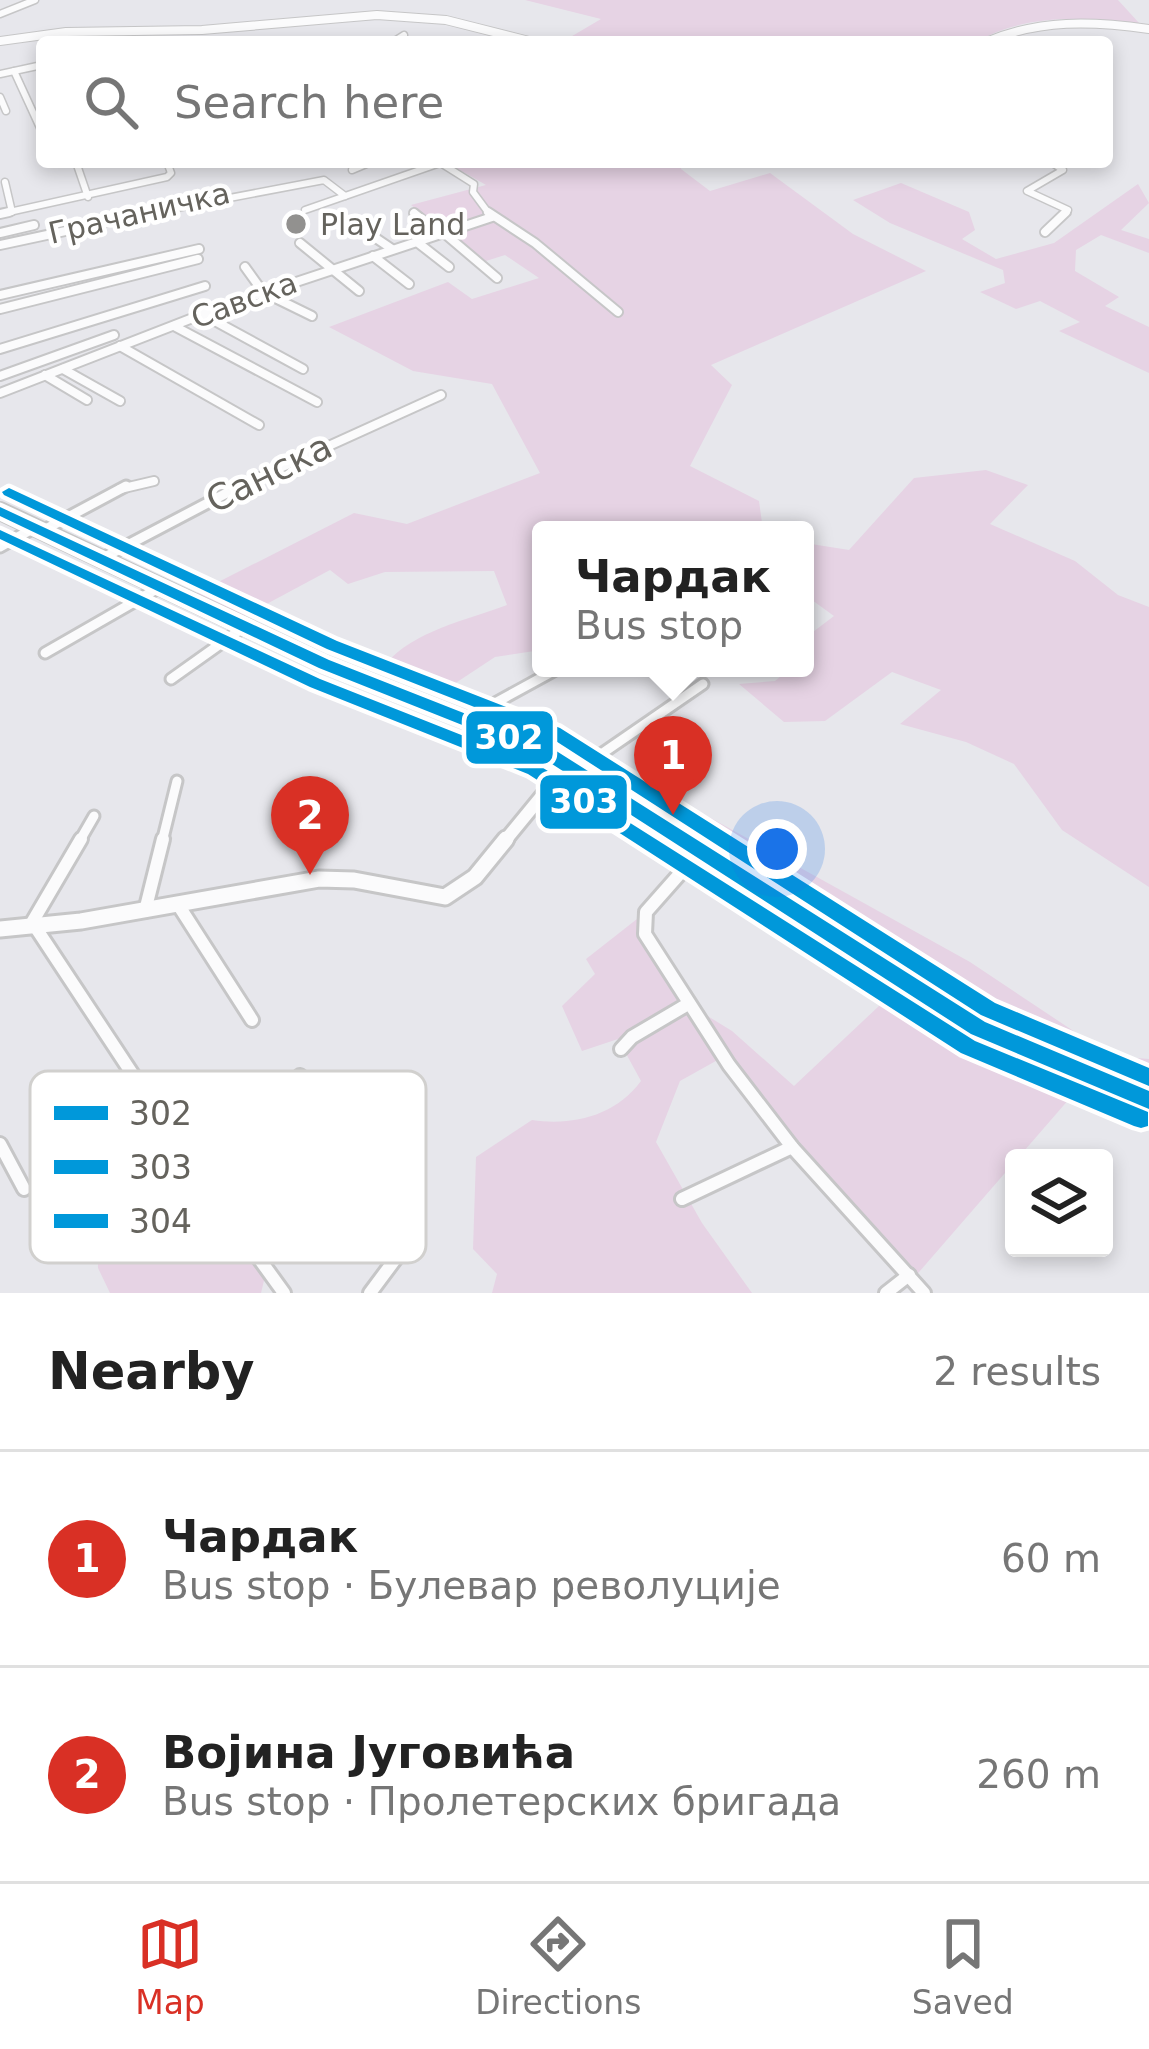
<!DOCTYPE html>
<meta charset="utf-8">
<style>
:root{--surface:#fff;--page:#f2f2f2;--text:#222;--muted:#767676;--line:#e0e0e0;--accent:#d93025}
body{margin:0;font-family:"DejaVu Sans",sans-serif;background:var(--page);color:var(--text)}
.controls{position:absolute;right:36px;bottom:36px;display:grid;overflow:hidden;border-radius:12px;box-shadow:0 6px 18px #0003}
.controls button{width:108px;height:108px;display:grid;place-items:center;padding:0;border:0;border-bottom:3px solid var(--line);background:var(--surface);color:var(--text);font:60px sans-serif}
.you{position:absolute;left:777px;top:849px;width:42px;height:42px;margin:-30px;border:9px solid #fff;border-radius:50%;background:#1a73e8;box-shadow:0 0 0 18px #1a73e833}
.badge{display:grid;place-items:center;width:78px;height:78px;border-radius:50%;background:var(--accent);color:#fff;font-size:39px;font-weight:700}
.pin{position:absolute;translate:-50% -99px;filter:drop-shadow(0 3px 6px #0008)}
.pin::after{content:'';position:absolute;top:63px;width:42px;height:36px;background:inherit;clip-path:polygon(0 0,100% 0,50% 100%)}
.popup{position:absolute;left:532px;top:521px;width:282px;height:156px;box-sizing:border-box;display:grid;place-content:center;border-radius:12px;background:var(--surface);filter:drop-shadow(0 3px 9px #0005);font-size:39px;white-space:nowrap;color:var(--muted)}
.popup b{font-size:45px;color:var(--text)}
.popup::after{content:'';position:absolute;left:50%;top:100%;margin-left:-24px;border:24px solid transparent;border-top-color:var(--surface)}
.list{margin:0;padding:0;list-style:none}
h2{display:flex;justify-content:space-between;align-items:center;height:156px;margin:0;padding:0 48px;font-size:51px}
h2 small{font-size:39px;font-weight:400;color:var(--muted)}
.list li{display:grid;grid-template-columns:78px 1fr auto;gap:36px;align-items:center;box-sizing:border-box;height:216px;padding:0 48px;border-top:3px solid var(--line)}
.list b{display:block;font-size:45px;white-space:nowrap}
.list p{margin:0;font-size:39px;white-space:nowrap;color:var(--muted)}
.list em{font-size:39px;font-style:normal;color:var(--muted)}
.icon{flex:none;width:66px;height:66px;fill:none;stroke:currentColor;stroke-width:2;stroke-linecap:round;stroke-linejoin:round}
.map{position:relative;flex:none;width:1149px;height:1293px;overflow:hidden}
.search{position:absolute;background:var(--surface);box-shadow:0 6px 18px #0003;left:36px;right:36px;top:36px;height:132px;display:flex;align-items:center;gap:30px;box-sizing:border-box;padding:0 42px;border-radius:12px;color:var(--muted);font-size:45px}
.sheet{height:588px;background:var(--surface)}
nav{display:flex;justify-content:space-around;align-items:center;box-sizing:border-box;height:168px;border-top:3px solid var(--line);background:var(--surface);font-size:33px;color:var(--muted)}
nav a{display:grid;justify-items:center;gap:6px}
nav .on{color:var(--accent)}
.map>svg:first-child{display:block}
</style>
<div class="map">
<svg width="1149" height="1293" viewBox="0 0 1149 1293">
<rect width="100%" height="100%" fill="#e7e7ec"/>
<g fill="#e6d3e4">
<path d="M525,0H1118L1140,24C1084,17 1026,13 976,42H562L601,19Z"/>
<path d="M446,162H682L681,169L710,191L770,173L853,234L926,271L711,365L732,385L690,466L759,501L763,530H541V650L495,657L448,688L386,664C413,631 467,620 507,605L494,571L385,572L348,584L330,570L233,622L185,599L354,513L407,524L540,473L492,384L413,371L329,327L448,282L472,299L539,278L505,255L486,261L411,205L486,185Z"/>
<path d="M901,183L969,212L975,230L962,239L996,259L1054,243L1138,184L1149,203L1121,230L1149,239V253L1101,235L1076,250L1075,271L1119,297L1105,306L1149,327V373L1059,331L1080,322L1040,301L1016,309L980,292L1005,283L1003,270L890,223L853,200Z"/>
<path d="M986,470L1028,485L990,524L1075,561L1118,595L1149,607V887L1062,830L1014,764L966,742L900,724L941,690L892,672L825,721L784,722L739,684L775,681L791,668H805V638L834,616L805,595V543L849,550L914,478Z"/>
<path d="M700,812L970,962L1111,1056L1149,1059V1129L1070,1098L913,1279L723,1057L680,1081L656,1142L702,1223L752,1293H492L497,1274L473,1249L476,1157L532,1120C573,1126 615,1116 641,1081L618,1039L582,1051L562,1006L595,974L586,959L637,919L693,1007L732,1031L794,1086L880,1005L697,867Z"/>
<path d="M169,1131L266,1272L261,1293H110L98,1268L97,1227L81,1191Z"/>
</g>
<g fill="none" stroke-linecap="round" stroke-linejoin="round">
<g stroke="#c6c6c7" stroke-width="9">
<g id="minor-far3">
<path d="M0,14L35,0"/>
<path d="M393,42L404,35"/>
<path d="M14,71L42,132"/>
<path d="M0,74L42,65"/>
<path d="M0,97L6,111"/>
<path d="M76,162L88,197"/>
<path d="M439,162L474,184L473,192L490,215"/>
<path d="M1051,162L1063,170L1027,191L1068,210L1063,215"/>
<path d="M352,170L371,162"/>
<path d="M5,182L12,212"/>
<path d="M305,210L440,163"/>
<path d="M0,214L167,177L171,173L167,162"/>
<path d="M140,215L324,180L345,196"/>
</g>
</g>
<g stroke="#c6c6c7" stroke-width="12">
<g id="minor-far2">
<path d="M488,212L535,243L618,312"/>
<path d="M414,213L440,234"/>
<path d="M0,214L9,212"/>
<path d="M355,224L392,249"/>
<path d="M1045,232L1066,212"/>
<path d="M0,233L34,225"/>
<path d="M444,233L497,278"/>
<path d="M417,242L449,267"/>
<path d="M300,243L359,291"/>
<path d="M0,245L154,212"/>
<path d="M373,256L409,284"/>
<path d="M245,267L263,292L312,316"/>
<path d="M0,295L199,249"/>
<path d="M0,309L198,259"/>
<path d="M202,314L303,369"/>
<path d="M174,326L317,402"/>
<path d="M120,346L259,425"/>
<path d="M0,349L205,286"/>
<path d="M63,369L120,401"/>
<path d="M45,375L87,400"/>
<path d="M0,376L114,335"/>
<path d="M0,393L221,307L492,217"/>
<path d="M120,489L154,481"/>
<path d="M234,489L441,395"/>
</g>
</g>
<g stroke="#c6c6c7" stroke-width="15">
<g id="minor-far1">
<path d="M42,531L126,486"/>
<path d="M0,547L34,528"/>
<path d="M101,559L240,486"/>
<path d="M45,653L160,587"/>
<path d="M171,679L244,627"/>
<path d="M477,722L497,702L559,668"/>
<path d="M578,770L703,684"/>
<path d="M79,842L94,816"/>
<path d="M162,842L177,781"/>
</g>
</g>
<g stroke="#c6c6c7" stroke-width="18">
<g id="minor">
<path d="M699,852L646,912L645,934L729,1065L792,1147L924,1293"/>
<path d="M179,906L252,1020"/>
<path d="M145,911L163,839"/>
<path d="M30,926L81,839"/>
<path d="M36,928L203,1181L284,1293"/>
<path d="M621,1049L632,1037L688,1004"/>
<path d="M300,1076L415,1207L408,1242L370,1293"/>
<path d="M0,1144L24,1189"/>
<path d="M682,1199L792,1147"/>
<path d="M886,1293L909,1275"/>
</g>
</g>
<g stroke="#c6c6c7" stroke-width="10">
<g id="tertiary-far2">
<path d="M0,41L66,32L202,30L377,15L446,20L533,42"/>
<path d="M986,42C1040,19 1092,21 1149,29"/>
</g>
</g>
<g stroke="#c6c6c7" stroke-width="18">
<path id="tertiary-far1" d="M504,842L568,764"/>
</g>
<g stroke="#c6c6c7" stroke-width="21">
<path id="tertiary" d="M0,929L81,921L319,879L354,880L445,897L475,877L506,839"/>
</g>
<g stroke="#c5c5c5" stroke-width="20">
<path id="secondary-far1" d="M0,511L324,664L544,751L686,842"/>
</g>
<g stroke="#c5c5c5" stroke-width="24">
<path id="secondary" d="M681,839L978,1028L1149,1100"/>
</g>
<use href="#minor-far3" stroke="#fbfbfc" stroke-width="6"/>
<use href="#minor-far2" stroke="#fbfbfc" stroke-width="8"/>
<use href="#minor-far1" stroke="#fbfbfc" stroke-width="9"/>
<use href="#minor" stroke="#fbfbfc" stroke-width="12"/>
<use href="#tertiary-far2" stroke="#fbfbfc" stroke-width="8"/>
<use href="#tertiary-far1" stroke="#fbfbfc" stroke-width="12"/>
<use href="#tertiary" stroke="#fbfbfc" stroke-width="15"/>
<use href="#secondary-far1" stroke="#fbfbfc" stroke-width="14"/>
<use href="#secondary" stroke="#fbfbfc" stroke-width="18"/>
<g stroke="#fff" stroke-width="9">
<path id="bus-1" d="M0,507L329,660L550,747L985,1022L1149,1091V1109L971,1034L538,755L319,668L0,516Z"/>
</g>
<g stroke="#fff" stroke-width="9">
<path id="bus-2" d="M0,530L320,679L540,766L975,1041L1148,1112V1126L1141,1128L1134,1126L961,1053L528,774L310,687L0,539Z"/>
</g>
<g stroke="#fff" stroke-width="9">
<path id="bus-3" d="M9,488L337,641L560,728L995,1003L1149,1068V1086L981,1015L548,736L327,649L4,495L2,492Z"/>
</g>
<use href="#bus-1" fill="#0098da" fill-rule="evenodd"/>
<use href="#bus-2" fill="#0098da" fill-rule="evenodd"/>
<use href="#bus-3" fill="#0098da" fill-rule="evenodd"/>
</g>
<circle fill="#92918f" stroke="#fff" stroke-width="4.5" cx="296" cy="224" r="12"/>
<g text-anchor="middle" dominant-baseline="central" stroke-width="9" stroke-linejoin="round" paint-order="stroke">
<g font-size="30" fill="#65635d" stroke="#fff">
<text transform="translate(139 213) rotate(-13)">Грачаничка</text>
<text transform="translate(244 300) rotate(-20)">Савска</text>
</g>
<g font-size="30" fill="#65635d" stroke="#fff" text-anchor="start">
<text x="320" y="224">Play Land</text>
</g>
<g font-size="36" fill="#65635d" stroke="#fff">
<text transform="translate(269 473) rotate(-26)">Санска</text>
</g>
</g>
<rect x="30" y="1071" width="396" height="192" rx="18" fill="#fff" stroke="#d1d0ce" stroke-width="3"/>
<rect x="54" y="1106" width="54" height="14" fill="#0098da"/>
<rect x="54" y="1160" width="54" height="14" fill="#0098da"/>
<rect x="54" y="1214" width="54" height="14" fill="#0098da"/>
<g font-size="33" fill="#65635d">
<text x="129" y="1125">302</text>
<text x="129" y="1179">303</text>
<text x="129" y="1233">304</text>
</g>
<g stroke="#fff" stroke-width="4.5">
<rect x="464" y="709" width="91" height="57" rx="12" fill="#0098da"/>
<rect x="538" y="773" width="91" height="58" rx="12" fill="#0098da"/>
</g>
<g font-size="33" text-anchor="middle" font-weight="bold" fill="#fff">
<text x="509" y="749">302</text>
<text x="584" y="813">303</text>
</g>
</svg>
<div class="controls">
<button><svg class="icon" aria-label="layers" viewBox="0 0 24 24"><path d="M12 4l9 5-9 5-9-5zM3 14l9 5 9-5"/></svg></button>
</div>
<div class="you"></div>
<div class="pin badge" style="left:673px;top:815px">1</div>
<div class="popup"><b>Чардак</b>Bus stop</div>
<div class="pin badge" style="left:310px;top:875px">2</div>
<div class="search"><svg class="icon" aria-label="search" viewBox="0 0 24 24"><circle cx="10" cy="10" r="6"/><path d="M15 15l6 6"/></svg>Search here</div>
</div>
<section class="sheet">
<h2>Nearby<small>2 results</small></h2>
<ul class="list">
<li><span class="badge">1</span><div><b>Чардак</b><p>Bus stop · Булевар револуције</p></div><em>60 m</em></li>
<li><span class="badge">2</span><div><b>Војина Југовића</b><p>Bus stop · Пролетерских бригада</p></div><em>260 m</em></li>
</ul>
</section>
<nav>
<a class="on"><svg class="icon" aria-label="map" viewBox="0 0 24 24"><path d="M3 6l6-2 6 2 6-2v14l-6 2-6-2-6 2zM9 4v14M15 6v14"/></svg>Map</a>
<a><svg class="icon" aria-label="directions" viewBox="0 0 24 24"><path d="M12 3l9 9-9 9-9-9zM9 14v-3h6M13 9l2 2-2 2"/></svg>Directions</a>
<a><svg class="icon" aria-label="saved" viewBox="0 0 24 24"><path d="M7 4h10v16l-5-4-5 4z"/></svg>Saved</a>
</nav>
